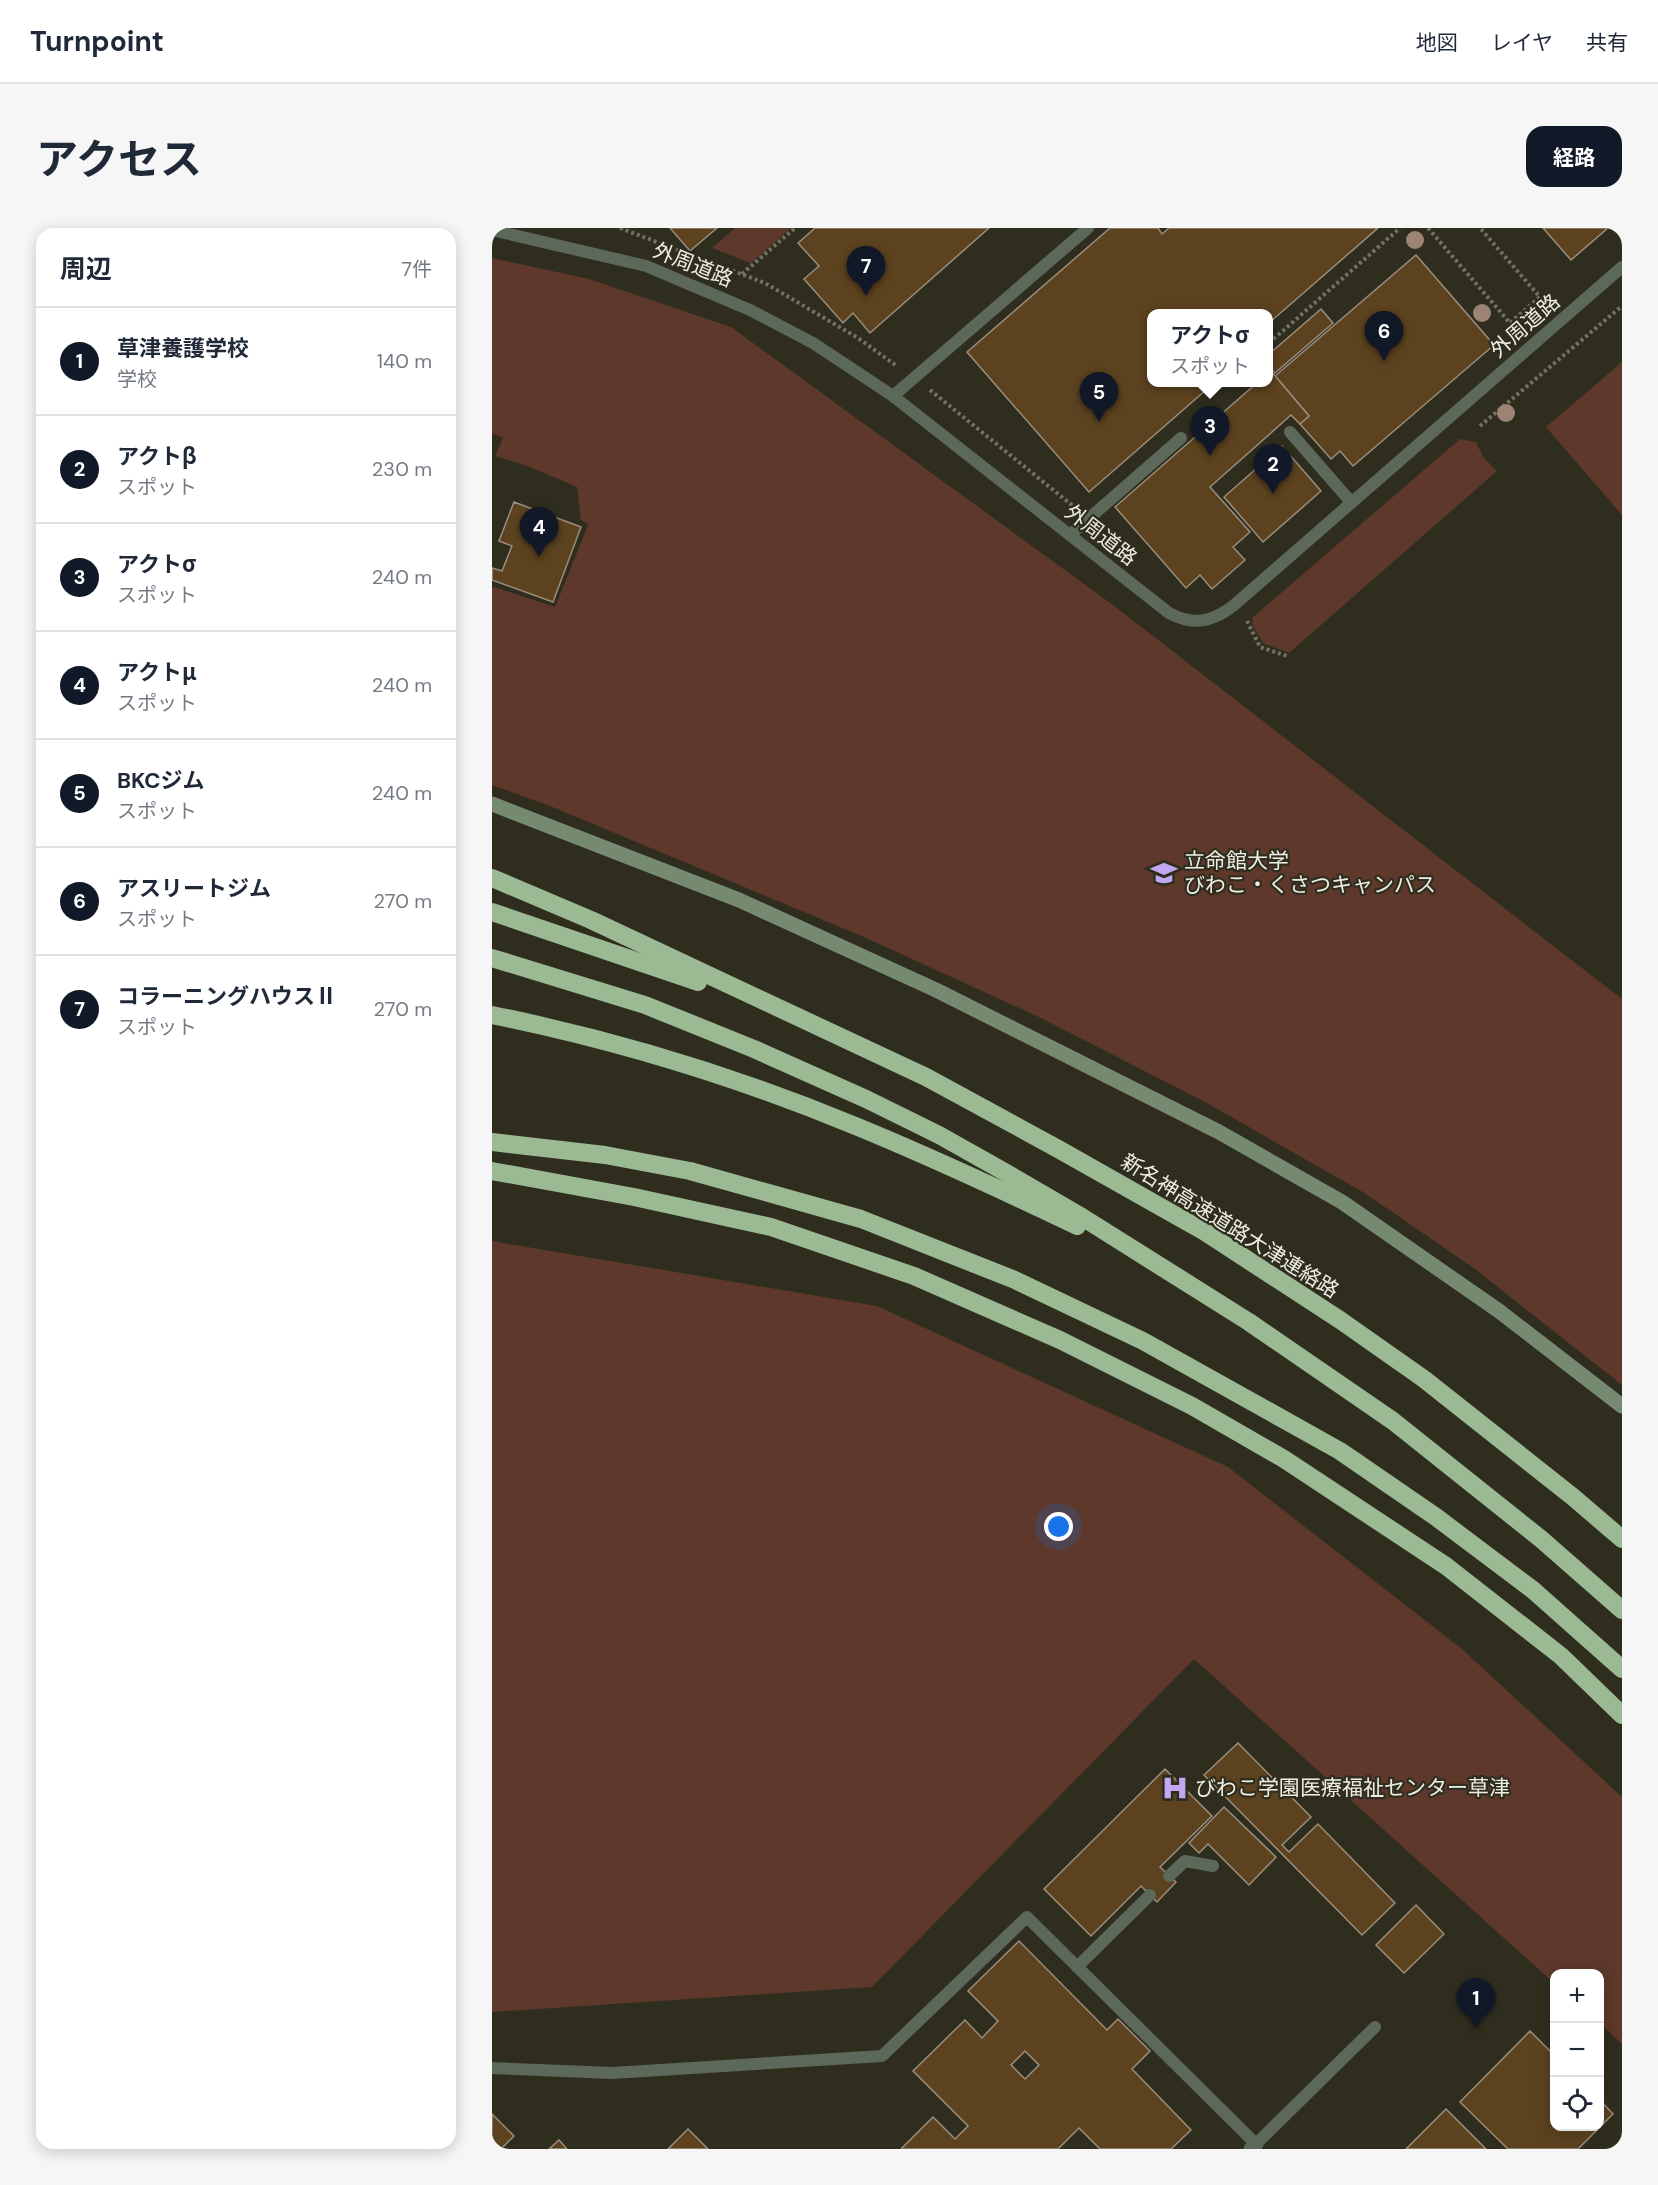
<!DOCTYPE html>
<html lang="ja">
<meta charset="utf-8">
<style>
:root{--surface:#fff;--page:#f6f6f7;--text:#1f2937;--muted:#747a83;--line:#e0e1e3;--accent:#111827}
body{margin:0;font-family:"DM Sans","Noto Sans JP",sans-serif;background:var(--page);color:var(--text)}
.controls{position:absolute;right:18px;bottom:18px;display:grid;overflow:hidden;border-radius:12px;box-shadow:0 3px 15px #0003}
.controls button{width:54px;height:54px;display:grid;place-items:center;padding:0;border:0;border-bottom:2px solid var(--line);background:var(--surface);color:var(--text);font:30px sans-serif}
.you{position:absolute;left:567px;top:1299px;width:21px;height:21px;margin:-15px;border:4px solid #fff;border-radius:50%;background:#1a73e8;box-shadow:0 0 0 9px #1a73e833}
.badge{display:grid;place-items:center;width:39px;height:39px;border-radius:50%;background:var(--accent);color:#fff;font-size:20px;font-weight:700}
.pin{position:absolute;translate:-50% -50px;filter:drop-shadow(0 2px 3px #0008)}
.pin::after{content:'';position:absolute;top:32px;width:21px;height:18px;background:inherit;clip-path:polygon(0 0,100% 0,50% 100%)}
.popup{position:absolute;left:655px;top:81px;width:126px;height:78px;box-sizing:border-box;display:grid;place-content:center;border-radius:12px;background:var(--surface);filter:drop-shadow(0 2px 4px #0005);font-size:20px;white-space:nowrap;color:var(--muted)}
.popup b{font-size:22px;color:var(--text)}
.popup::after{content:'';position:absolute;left:50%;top:100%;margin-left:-12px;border:12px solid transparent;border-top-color:var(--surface)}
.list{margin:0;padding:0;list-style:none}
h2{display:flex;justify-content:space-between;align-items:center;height:78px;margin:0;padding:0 24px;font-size:26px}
h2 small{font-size:20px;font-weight:400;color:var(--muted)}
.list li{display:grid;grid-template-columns:39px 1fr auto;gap:18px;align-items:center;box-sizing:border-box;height:108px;padding:0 24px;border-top:2px solid var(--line)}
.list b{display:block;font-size:22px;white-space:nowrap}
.list p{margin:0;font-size:20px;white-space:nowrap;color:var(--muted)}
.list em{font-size:20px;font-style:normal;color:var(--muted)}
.icon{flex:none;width:33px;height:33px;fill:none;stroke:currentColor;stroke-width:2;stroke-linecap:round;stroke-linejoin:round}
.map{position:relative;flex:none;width:1130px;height:1921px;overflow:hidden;border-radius:18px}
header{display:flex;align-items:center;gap:36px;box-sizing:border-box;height:84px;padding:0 30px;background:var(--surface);border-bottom:2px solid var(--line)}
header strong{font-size:28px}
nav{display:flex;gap:33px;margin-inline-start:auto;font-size:21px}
.intro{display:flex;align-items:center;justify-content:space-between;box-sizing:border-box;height:144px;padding:0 36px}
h1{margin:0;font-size:42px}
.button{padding:15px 27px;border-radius:18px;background:var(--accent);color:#fff;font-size:21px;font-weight:700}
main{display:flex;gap:36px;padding:0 36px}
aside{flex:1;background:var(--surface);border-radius:18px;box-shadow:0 3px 15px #0003}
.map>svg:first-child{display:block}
</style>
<header>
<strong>Turnpoint</strong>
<nav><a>地図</a><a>レイヤ</a><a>共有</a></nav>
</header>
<div class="intro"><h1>アクセス</h1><a class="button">経路</a></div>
<main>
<aside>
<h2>周辺<small>7件</small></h2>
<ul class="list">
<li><span class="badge">1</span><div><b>草津養護学校</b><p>学校</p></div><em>140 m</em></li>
<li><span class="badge">2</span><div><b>アクトβ</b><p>スポット</p></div><em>230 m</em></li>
<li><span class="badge">3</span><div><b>アクトσ</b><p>スポット</p></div><em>240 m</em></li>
<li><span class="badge">4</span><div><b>アクトμ</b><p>スポット</p></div><em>240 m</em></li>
<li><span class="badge">5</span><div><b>BKCジム</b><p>スポット</p></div><em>240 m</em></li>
<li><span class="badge">6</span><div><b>アスリートジム</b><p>スポット</p></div><em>270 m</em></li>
<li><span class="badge">7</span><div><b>コラーニングハウスⅡ</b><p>スポット</p></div><em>270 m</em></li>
</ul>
</aside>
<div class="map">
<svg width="1130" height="1921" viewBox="0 0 1130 1921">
<rect width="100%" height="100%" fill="#2f2e1e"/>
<g fill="#5d382b">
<path d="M243,0H299L259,35L220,20Z"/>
<path d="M0,30L97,51L239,99L621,377L1130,771V1157L983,1041L874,966L713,874L547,789L372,709L58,578L0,557V360L2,359L63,379L96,297L89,292L85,259L38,239L3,228L11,210L0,205Z"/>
<path d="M1130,134V287L1054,199Z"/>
<path d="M968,211L984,214L991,229L1005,243L797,425L771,415L760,396L761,389Z"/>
<path d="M0,1013L385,1078L736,1239L970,1421L1130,1569V1816L1108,1795V1746H1062V1755L702,1431L380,1759L0,1784Z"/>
</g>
<g fill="#5c421f" stroke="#9a8d7d" stroke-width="1.5" fill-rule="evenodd">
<path d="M178,0H225L198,23Z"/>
<path d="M323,0H497L378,105L361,85L351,95L312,51L327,38L306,15Z"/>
<path d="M618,0H666L670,6L677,0H886L777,95V86H660V154H723L597,264L475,124Z"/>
<path d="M1051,0H1116L1079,32Z"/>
<path d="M924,27L1002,117L861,238L848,223L839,231L808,196L817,188L783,148Z"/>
<path d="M829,81L841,95L783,145L777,138V126Z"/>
<path d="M779,143L817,188L808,196L799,187L718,259L758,304L741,319L753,332L720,361L708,347L694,360L623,279L766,154H777V145Z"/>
<path d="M790,218L829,263L771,314L732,269Z"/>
<path d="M22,274L89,299L61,374L0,352V340L10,343L20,318L7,313Z"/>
<path d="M746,1515L819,1589L790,1617L797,1624L826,1596L903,1675L870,1707L712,1547Z"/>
<path d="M673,1541L720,1588L668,1639L684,1654L665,1674L649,1658L599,1708L552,1661Z"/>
<path d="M732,1579L784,1629L757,1657L716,1616L707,1625L697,1615Z"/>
<path d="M924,1677L952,1706L912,1745L884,1717Z"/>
<path d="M527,1713L615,1802L626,1791L658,1823L640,1841L699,1902L679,1921H608L587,1900L566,1921H409L441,1889L463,1911L476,1898L421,1843L473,1792L490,1810L506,1793L476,1763ZM533,1823L547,1837L533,1851L519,1837Z"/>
<path d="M1038,1803L1062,1827V1898H1108V1872L1121,1886L1086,1921H1016L968,1874Z"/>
<path d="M954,1881L994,1921H914Z"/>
<path d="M0,1886L22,1908L9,1921H0Z"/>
<path d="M196,1901L216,1921H176Z"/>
<path d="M67,1912L75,1921H57Z"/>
</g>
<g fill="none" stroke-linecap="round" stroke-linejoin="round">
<g stroke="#727164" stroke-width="4" stroke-dasharray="3 3" stroke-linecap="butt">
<path d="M128,0L273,55L366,110L405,138"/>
<path d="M936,0L1018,95L1048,69L988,0"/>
<path d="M250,46L303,0"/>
<path d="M777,115L908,0"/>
<path d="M438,162L581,278"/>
<path d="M988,198L1130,78"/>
<path d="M755,393L768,419L795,428"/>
</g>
<g stroke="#5c6859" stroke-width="12">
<path d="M0,2L154,38L258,82L321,115L401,168L677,385C701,398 720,394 741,378L1130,39"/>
<path d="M401,168L596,0"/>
<path d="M798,204L859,274"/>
<path d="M578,307L689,210"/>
<path d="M677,1648L693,1633L721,1638"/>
<path d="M585,1739L658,1667"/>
<path d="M0,1840L120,1845L390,1828L535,1689L764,1916L883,1799"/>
</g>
<path stroke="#5c6859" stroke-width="15" d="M759,1921L764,1916"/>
<path stroke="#768971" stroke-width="15" d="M0,576L247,672L444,762L727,904L850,974L1007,1083L1130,1178"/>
<g stroke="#9bb993" stroke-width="18">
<path d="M0,650L99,692L434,849L568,922L713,1004L848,1092L932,1151L1081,1269L1130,1311"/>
<path d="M0,684L206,754"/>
<path d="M0,730L153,777L262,821L374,871L447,907L511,943L590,989L757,1094L901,1193L1049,1311L1130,1382"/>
<path d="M0,787C123,812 245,849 361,897C437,928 512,963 585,998"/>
<path d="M0,914L113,927L198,943L369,991L523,1052L651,1113L848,1223L944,1289L1041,1362L1130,1441"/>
<path d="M0,943L142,969L279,999L422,1048L568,1112L700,1178L792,1231L954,1338L1069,1428L1130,1487"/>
</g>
</g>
<g fill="#9c8474">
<circle cx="923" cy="12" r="9"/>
<circle cx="990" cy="85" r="9"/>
<circle cx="1014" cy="185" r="9"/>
</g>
<defs>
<g id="university-bare" transform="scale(2.07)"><path d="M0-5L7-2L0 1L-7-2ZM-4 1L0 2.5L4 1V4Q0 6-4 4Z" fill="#c2a8f3" stroke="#2f2e1e" stroke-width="2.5" paint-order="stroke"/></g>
<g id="hospital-bare" transform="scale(2.07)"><path d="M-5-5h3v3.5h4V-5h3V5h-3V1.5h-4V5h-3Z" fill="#c2a8f3" stroke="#2f2e1e" stroke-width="2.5" paint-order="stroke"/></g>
</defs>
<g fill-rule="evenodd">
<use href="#university-bare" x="672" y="645"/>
<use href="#hospital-bare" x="683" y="1560"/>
</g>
<g text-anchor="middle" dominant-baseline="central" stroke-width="4.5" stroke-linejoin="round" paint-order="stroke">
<g font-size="21" fill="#edede3" stroke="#2f2e1e">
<text transform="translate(201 37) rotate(22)">外周道路</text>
<text transform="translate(1033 98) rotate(-41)">外周道路</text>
<text transform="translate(609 307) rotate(38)">外周道路</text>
<text transform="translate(738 998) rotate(32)">新名神高速道路大津連絡路</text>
</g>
<g font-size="21" fill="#edede3" stroke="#2f2e1e" text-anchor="start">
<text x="692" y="633">立命館大学<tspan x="692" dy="24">びわこ・くさつキャンパス</tspan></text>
<text x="703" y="1560">びわこ学園医療福祉センター草津</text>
</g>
</g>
</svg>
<div class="controls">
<button>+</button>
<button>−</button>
<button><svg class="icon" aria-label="locate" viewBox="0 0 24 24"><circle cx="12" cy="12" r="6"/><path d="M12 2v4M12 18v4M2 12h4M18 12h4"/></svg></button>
</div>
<div class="you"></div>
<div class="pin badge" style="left:984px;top:1800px">1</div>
<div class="pin badge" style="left:781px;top:266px">2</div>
<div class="pin badge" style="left:718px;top:228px">3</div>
<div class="popup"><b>アクトσ</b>スポット</div>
<div class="pin badge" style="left:47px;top:329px">4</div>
<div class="pin badge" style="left:607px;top:194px">5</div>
<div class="pin badge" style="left:892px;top:133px">6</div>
<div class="pin badge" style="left:374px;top:68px">7</div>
</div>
</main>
